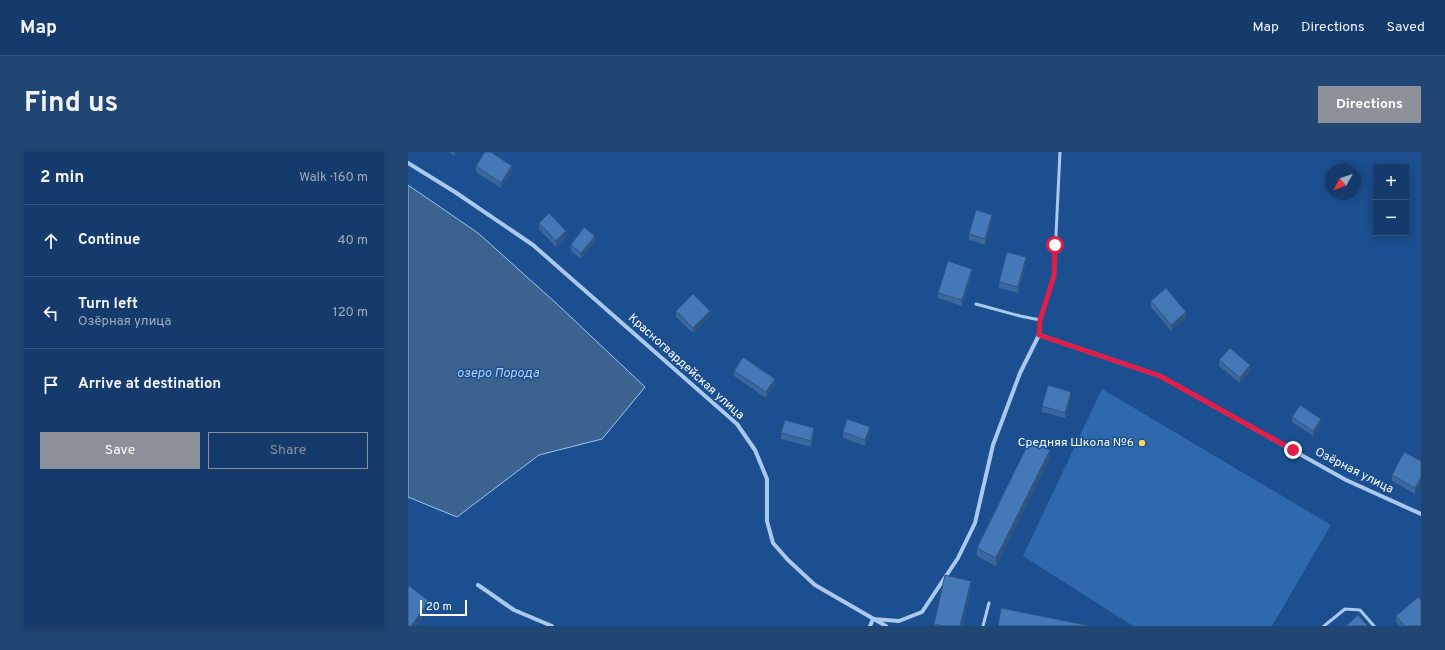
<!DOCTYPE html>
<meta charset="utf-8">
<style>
:root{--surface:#143b6b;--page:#214673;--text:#f1f3f6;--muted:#9dadc1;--line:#33557e;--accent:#8c9099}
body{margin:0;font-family:Overpass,sans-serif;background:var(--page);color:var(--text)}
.controls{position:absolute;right:12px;top:12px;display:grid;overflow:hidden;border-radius:0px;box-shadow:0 2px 10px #0003}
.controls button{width:36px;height:36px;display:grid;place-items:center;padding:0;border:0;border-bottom:1px solid var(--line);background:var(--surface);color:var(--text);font:20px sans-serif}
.compass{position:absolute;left:917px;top:12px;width:36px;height:36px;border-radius:50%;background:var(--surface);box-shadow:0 2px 10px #0003;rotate:230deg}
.scale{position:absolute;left:12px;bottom:10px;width:47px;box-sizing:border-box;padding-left:4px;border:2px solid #fff;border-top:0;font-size:11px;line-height:14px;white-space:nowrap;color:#fff;-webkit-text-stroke:3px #1b4f8f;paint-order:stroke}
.stop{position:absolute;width:12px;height:12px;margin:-9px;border:3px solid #e11d48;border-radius:50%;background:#fff}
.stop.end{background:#e11d48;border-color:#fff;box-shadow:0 1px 4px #0008}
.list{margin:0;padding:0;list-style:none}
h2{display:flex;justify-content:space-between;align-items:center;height:52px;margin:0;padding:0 16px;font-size:17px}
h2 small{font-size:13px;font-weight:400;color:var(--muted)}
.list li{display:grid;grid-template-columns:26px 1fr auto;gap:12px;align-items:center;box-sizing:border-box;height:72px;padding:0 16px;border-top:1px solid var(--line)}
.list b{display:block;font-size:15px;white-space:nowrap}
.list p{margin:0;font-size:13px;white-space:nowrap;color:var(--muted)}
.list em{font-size:13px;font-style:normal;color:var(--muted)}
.actions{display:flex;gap:8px;padding:12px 16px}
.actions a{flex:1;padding:9px 0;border:1px solid var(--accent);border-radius:0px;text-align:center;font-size:14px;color:var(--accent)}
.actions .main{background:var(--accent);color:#fff}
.icon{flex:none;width:22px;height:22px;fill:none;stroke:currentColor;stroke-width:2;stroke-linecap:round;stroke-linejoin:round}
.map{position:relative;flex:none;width:1013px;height:474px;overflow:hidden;border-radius:0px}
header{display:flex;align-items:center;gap:24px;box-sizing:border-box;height:56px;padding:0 20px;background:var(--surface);border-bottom:1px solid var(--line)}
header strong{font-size:19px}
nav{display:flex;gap:22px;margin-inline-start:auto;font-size:14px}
.intro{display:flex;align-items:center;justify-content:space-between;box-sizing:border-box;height:96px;padding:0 24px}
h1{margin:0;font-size:28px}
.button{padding:10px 18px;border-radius:0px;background:var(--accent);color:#fff;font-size:14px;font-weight:700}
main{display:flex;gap:24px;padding:0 24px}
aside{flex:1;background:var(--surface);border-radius:0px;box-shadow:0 2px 10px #0003}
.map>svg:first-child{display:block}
</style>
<header>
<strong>Map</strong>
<nav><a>Map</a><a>Directions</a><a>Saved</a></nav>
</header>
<div class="intro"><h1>Find us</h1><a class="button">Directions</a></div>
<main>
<aside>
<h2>2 min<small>Walk · 160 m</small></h2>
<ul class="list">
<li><svg class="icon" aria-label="ahead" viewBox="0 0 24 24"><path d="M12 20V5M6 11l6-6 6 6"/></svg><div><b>Continue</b></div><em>40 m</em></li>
<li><svg class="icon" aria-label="left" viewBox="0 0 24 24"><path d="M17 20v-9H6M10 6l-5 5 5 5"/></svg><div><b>Turn left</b><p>Озёрная улица</p></div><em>120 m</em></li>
<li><svg class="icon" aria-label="arrive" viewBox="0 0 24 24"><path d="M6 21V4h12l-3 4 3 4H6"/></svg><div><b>Arrive at destination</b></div></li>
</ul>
<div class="actions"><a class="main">Save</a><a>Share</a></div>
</aside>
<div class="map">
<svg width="1013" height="474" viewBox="0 0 1013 474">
<rect width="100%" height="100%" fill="#1b4f8f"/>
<path fill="#2e69ad" d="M694,237L923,373L864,474H725L615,404Z"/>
<path fill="#3c6290" stroke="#9cc4f0" d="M0,33L70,81L149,152L237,235L194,287L131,303L49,365L0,345Z"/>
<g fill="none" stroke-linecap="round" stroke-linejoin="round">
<g stroke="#a9c9ee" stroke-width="3">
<path d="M568,152L612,164L632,168"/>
<path d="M631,183L632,168L646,124L652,0"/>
<path d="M575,474L581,451"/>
<path d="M916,474L937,457L952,458L966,474"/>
</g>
<g stroke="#a9c9ee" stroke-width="4">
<path d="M0,11L47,40L125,93L329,272L347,298L359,327V369L365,391L380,408L407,433L478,474"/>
<path d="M70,433L106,458L144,474"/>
<path d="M462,474L465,467L491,469L514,460L550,406L567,371L585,293L612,221L631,183L752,224L938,328L1013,362"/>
</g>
</g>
<g fill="#3a679d">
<path d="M41,0H50L46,4Z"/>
<path d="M68,14L104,20L93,36L68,20Z"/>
<path d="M584,68L577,93L561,88V82Z"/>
<path d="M131,71L158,85L148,95L131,77Z"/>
<path d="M187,89L173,107L163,99V93Z"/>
<path d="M618,111L610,141L591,136V130Z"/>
<path d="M564,122L554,154L530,146V141Z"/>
<path d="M743,149L778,166L763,179L743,155Z"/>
<path d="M268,159L302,164L285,181L268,165Z"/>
<path d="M811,208L842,219L832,231L811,214Z"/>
<path d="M326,219L367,232L358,246L326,224Z"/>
<path d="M663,245L657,266L634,260V254Z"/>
<path d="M884,265L913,273L905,284L884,270Z"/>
<path d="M435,280L462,281L457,294L435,286Z"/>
<path d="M373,281H406L403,295L373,287Z"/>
<path d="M642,306L588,414L569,404V396Z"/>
<path d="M1013,309L1007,342L984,329V323Z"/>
<path d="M563,437L554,474H526V472Z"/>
<path d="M988,464L1013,474H992L988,470Z"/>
</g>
<g fill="#305480">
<path d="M46,0H50L46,4Z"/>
<path d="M104,14V20L93,36V31Z"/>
<path d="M584,63V68L577,93V87Z"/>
<path d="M158,79V85L148,95V89Z"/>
<path d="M187,84V89L173,107V101Z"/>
<path d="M618,105V111L610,141V135Z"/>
<path d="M564,117V122L554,154V148Z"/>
<path d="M302,159V164L285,181V176Z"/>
<path d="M778,160V166L763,179V173Z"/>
<path d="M842,213V219L832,231V226Z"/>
<path d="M367,227V232L358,246V240Z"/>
<path d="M663,240V245L657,266V261Z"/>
<path d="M913,267V273L905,284V279Z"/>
<path d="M462,275V281L457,294V288Z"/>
<path d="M406,276V281L403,295V289Z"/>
<path d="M642,298V306L588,414V406Z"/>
<path d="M1013,326V331L1007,342V336Z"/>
<path d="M563,429V437L554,474H552Z"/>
<path d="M21,449V457L9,474H3Z"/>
</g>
<g fill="#4478b7" stroke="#305480">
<path d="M77,0H83L104,14L93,31L68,14Z"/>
<path d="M568,58L584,63L577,87L561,82Z"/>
<path d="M141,61L158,79L148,89L131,71Z"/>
<path d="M176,75L187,84L173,101L163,93Z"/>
<path d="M599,100L618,105L610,135L591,130Z"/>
<path d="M540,109L564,117L554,148L530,141Z"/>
<path d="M758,136L778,160L763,173L743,149Z"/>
<path d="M285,142L302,159L285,176L268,159Z"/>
<path d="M822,196L842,213L832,226L811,208Z"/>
<path d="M335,205L367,227L358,240L326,219Z"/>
<path d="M640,233L663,240L657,261L634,254Z"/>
<path d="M892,253L913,267L905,279L884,265Z"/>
<path d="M439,267L462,275L457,288L435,280Z"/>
<path d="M377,268L406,276L403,289L373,281Z"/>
<path d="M622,288L642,298L588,406L569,396Z"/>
<path d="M996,300L1013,309V326L1007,336L984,323Z"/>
<path d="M537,423L563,429L552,474H536L526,472Z"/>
<path d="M0,433L21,449L3,474H0Z"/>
<path d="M1010,445L1013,448V474H997L988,464Z"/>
<path d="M593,456L683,474H590Z"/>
<path d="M950,463L960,474H938Z"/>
</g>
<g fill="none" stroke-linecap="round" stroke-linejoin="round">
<path stroke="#e11d48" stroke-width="5" d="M647,93L646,124L632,168L631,183L752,224L885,298"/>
</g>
<circle fill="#ffd166" stroke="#1b4f8f" stroke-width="1.5" cx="734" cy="291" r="4"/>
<g text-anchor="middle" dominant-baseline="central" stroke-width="3" stroke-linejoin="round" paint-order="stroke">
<g font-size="12" fill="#fff" stroke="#1b4f8f">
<text transform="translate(278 215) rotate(42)">Красногвардейская улица</text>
<text transform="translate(946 319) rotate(27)">Озёрная улица</text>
</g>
<g font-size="12" fill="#fff" stroke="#1b4f8f" text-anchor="end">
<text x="726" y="291">Средняя Школа №6</text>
</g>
<g font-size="13" font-style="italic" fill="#b5d3f5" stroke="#1b4f8f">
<text x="90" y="222">озеро Порода</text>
</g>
</g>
</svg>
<div class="controls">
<button>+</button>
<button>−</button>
</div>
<svg class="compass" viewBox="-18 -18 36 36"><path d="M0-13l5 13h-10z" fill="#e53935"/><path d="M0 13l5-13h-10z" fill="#9dadc1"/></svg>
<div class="scale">20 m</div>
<div class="stop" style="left:647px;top:93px"></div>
<div class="stop end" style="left:885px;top:298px"></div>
</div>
</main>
